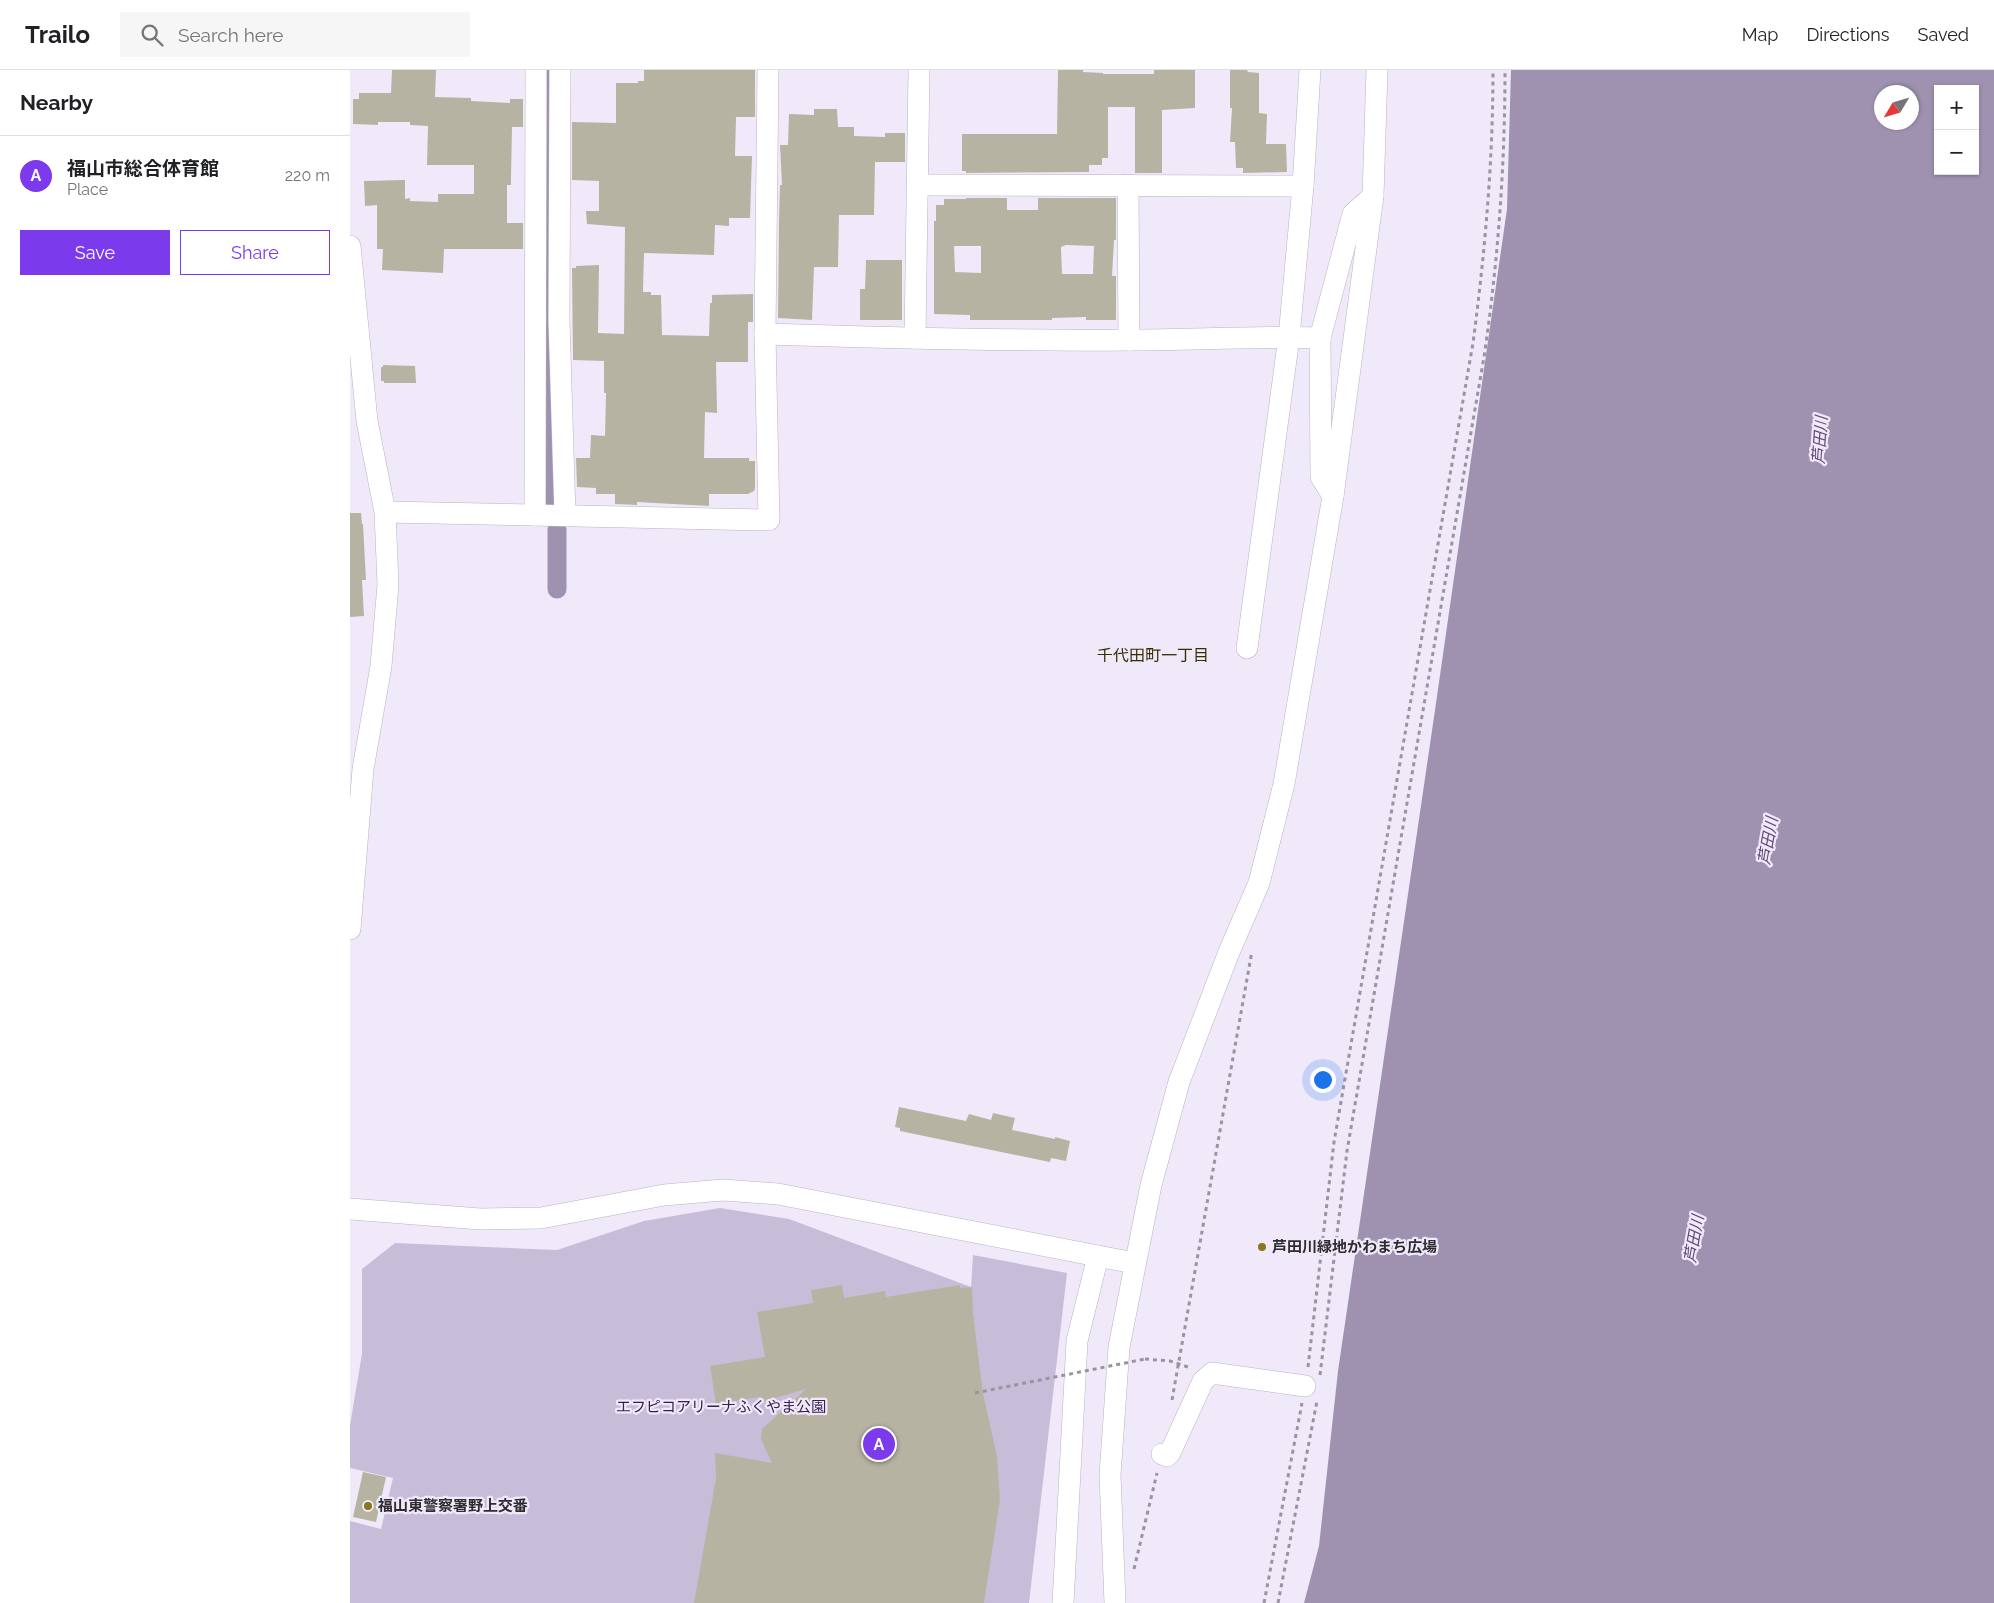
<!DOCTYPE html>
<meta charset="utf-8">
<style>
:root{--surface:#fff;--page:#f6f6f6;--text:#202124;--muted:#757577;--line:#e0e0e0;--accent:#7c3aed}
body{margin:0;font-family:Raleway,"Noto Sans JP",sans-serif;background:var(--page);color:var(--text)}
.controls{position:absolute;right:15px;top:15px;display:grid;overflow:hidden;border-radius:0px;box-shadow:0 1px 4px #0004}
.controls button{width:45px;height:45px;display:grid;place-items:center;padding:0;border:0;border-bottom:1px solid var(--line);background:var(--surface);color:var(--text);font:25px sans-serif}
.compass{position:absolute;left:1524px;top:15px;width:45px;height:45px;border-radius:50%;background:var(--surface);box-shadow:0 1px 4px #0004;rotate:232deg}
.you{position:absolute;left:972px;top:1009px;width:18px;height:18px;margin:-12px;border:4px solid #fff;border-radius:50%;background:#1a73e8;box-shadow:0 0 0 8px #1a73e833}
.badge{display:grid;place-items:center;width:32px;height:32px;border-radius:50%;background:var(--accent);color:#fff;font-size:16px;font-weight:700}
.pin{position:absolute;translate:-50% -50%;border:2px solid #fff;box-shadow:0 1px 5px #0006}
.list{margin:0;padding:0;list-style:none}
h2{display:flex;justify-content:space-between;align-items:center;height:65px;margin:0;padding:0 20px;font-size:21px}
h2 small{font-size:16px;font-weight:400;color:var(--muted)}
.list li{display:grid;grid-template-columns:32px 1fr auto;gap:15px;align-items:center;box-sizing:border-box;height:80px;padding:0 20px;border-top:1px solid var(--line)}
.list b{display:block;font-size:19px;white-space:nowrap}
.list p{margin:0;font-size:16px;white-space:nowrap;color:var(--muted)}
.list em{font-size:16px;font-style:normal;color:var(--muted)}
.actions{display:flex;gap:10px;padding:15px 20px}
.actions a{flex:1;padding:11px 0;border:1px solid var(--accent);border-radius:0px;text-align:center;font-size:18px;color:var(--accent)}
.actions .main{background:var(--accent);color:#fff}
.icon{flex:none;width:28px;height:28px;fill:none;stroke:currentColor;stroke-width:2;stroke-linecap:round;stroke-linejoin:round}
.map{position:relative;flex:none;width:1644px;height:1533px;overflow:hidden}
header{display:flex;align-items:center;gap:30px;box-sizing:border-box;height:70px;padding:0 25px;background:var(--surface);border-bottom:1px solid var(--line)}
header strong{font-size:24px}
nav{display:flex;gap:28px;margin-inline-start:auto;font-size:18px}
.search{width:350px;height:45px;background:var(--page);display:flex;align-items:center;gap:12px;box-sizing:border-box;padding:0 18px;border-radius:0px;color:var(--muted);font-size:19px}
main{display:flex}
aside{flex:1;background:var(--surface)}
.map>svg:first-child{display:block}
</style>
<header>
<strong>Trailo</strong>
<div class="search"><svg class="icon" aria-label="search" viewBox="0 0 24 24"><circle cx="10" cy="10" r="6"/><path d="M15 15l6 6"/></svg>Search here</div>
<nav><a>Map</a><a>Directions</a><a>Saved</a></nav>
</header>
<main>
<aside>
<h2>Nearby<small></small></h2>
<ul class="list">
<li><span class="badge">A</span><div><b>福山市総合体育館</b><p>Place</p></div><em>220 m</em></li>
</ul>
<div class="actions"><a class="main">Save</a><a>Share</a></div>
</aside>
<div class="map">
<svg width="1644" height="1533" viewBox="0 0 1644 1533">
<rect width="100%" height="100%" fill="#f0e9fa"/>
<path fill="#c8bdd8" d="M370,1138L439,1149L621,1217L623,1185L717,1203L679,1533H0V1451L31,1459L43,1408L0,1398V1355L12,1284V1199L45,1173L207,1180L294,1151Z"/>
<path fill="#9f92b1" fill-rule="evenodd" d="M1161,0H1644V1533H954L969,1476L988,1301L1084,647L1157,139ZM1588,19H1625V101H1588ZM1532,22H1562V52H1532Z"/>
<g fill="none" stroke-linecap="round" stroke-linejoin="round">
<g stroke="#9f92b1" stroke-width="19">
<path d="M197,0L199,433"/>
<path d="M207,519V459"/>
</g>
</g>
<g fill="#b7b3a3" fill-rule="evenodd">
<path d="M42,0H86L85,27L121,28V31L160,33V29H173V57H162L161,107V115H157V153H173V179H94L93,203L32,200L33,179H27V135L15,136L14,111L55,110V129L60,128V131L88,132V124H124V95H77L78,56L60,55V52H28V55L3,54V29H9V23H41Z"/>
<path d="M294,0H405V47H386L385,86H402L400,148H379V156L365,155L364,185L294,183L293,222H301V225H311L312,265L359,266L360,233H362V225L403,224V252H398V292H366L367,343L355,342L354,388H399V391H405V418L404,421L398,424H359V436L287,432V435L265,434V424H246V418L227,417L226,388H240L241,365L255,366L256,323H254V291L223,290L222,198H226V196L249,195L248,263L274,264L275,157L237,154L236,141H249V111L222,110V52L266,53V13H288V11H294Z"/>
<path d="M708,0H733V2L753,3V4H804V0H845V38L812,40V103H785V37H758V88H752V95H739V102L616,103V101H612V64H707Z"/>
<path d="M880,0H897L898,2L909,3V43L917,44L916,74H936L937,102L893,103V98H886L885,72H880L882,38H880Z"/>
<path d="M464,39H487L488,57H504V66L535,67V63H555V92H525L524,145H489L488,197H464L462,250L428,248L429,150L430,115H432L430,75H438L439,44L464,45Z"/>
<path d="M616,128H657V140H688V128H766V170H764L762,206H766V250H736V247L702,248V250H620V245L584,244V151H586V135H594V129H616ZM716,175L744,176L743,204H712L711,177ZM604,176H631V203L605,202Z"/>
<path d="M516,190H552V250H510V219H515Z"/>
<path d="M33,295L65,296L66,313H34V311H31V297H33Z"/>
<path d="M0,443H11L12,454H13L16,510H12L14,546L0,547Z"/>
<path d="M549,1037L616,1051L619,1044L641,1050L643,1043L665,1048L662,1060L705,1069V1067L720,1071L716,1091L701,1088L700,1092L550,1061V1058L545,1057Z"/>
<path d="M492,1215L494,1228L535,1221L536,1227L610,1215V1218L622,1217L623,1243L628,1284L633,1324L647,1386L650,1430L634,1533H344L366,1408L365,1383L422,1393L411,1369L412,1359L456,1319L415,1331L414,1328L410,1329V1327L366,1334L360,1296L415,1287L407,1242L463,1233L461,1220Z"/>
<path d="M13,1402L36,1407L26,1452L3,1447Z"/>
</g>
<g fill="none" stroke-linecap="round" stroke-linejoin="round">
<g stroke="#b9b3c2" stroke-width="22">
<g id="minor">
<path d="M210,0L209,251L215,445"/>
<path d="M568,115L953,116"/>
<path d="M778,115L779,270"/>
<path d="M0,176L17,351L35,442L38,515L31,596L13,699L0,859"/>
<path d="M415,264C536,268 658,271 780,270C843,270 906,266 970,268L1003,144L1023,126"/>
<path d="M565,268L569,0"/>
<path d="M970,268L971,407L983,426"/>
<path d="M35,442L419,450L415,264L418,0"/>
<path d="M185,445L186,0"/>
<path d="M897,578L939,267L953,116L960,0"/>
<path d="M0,1139L130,1149L191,1148L314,1125L373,1120L428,1124L784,1193"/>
<path d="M812,1384L817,1386L820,1383L853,1311L862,1303L955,1316"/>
<path d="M713,1533L727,1271L748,1186"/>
<path d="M765,1533L760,1405L769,1277L801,1115L829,1012L879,882L909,813L934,714L983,426L1023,126L1027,0"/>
</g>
</g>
<g stroke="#9a94a0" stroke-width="3" stroke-dasharray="4 4" stroke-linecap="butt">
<path d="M795,1289L820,1291L841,1298"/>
<path d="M958,1297L984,1072L1123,273C1135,182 1143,91 1143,0"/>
<path d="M970,1305L997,1081L1134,287C1148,192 1155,96 1155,0"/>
<path d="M822,1330L902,881"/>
<path d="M784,1499L807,1403"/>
<path d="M914,1533L952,1333"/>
<path d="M928,1533L967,1331"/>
</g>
<use href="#minor" stroke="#fff" stroke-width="21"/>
<path stroke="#9a94a0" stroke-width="3" stroke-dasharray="4 4" stroke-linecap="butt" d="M625,1323L795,1289"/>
</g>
<g fill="#8b771b" stroke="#f0e9fa" stroke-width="2">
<circle cx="912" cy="1177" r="5"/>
<circle cx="18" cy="1436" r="5"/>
</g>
<g text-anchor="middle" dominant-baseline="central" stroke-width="4.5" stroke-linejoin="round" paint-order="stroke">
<g font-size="15" font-weight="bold" fill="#2e2b31" stroke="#f0e9fa" text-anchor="start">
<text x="922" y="1177">芦田川緑地かわまち広場</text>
<text x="28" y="1436">福山東警察署野上交番</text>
</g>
<g font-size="15" fill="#36214c" stroke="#f0e9fa">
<text x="371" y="1337">エフピコアリーナふくやま公園</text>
</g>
<g font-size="16" font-style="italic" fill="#5f4a78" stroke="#f0e9fa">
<text transform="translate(1470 370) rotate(-86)">芦田川</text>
<text transform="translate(1418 771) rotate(-80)">芦田川</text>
<text transform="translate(1344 1169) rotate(-80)">芦田川</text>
</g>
<g font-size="16" fill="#382e02" stroke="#f0e9fa">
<text x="803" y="585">千代田町一丁目</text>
</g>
</g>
</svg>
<div class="controls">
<button>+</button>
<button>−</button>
</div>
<svg class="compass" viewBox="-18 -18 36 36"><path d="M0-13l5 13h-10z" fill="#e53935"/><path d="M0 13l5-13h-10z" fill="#757577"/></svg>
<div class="you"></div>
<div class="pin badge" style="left:529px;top:1374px">A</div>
</div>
</main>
